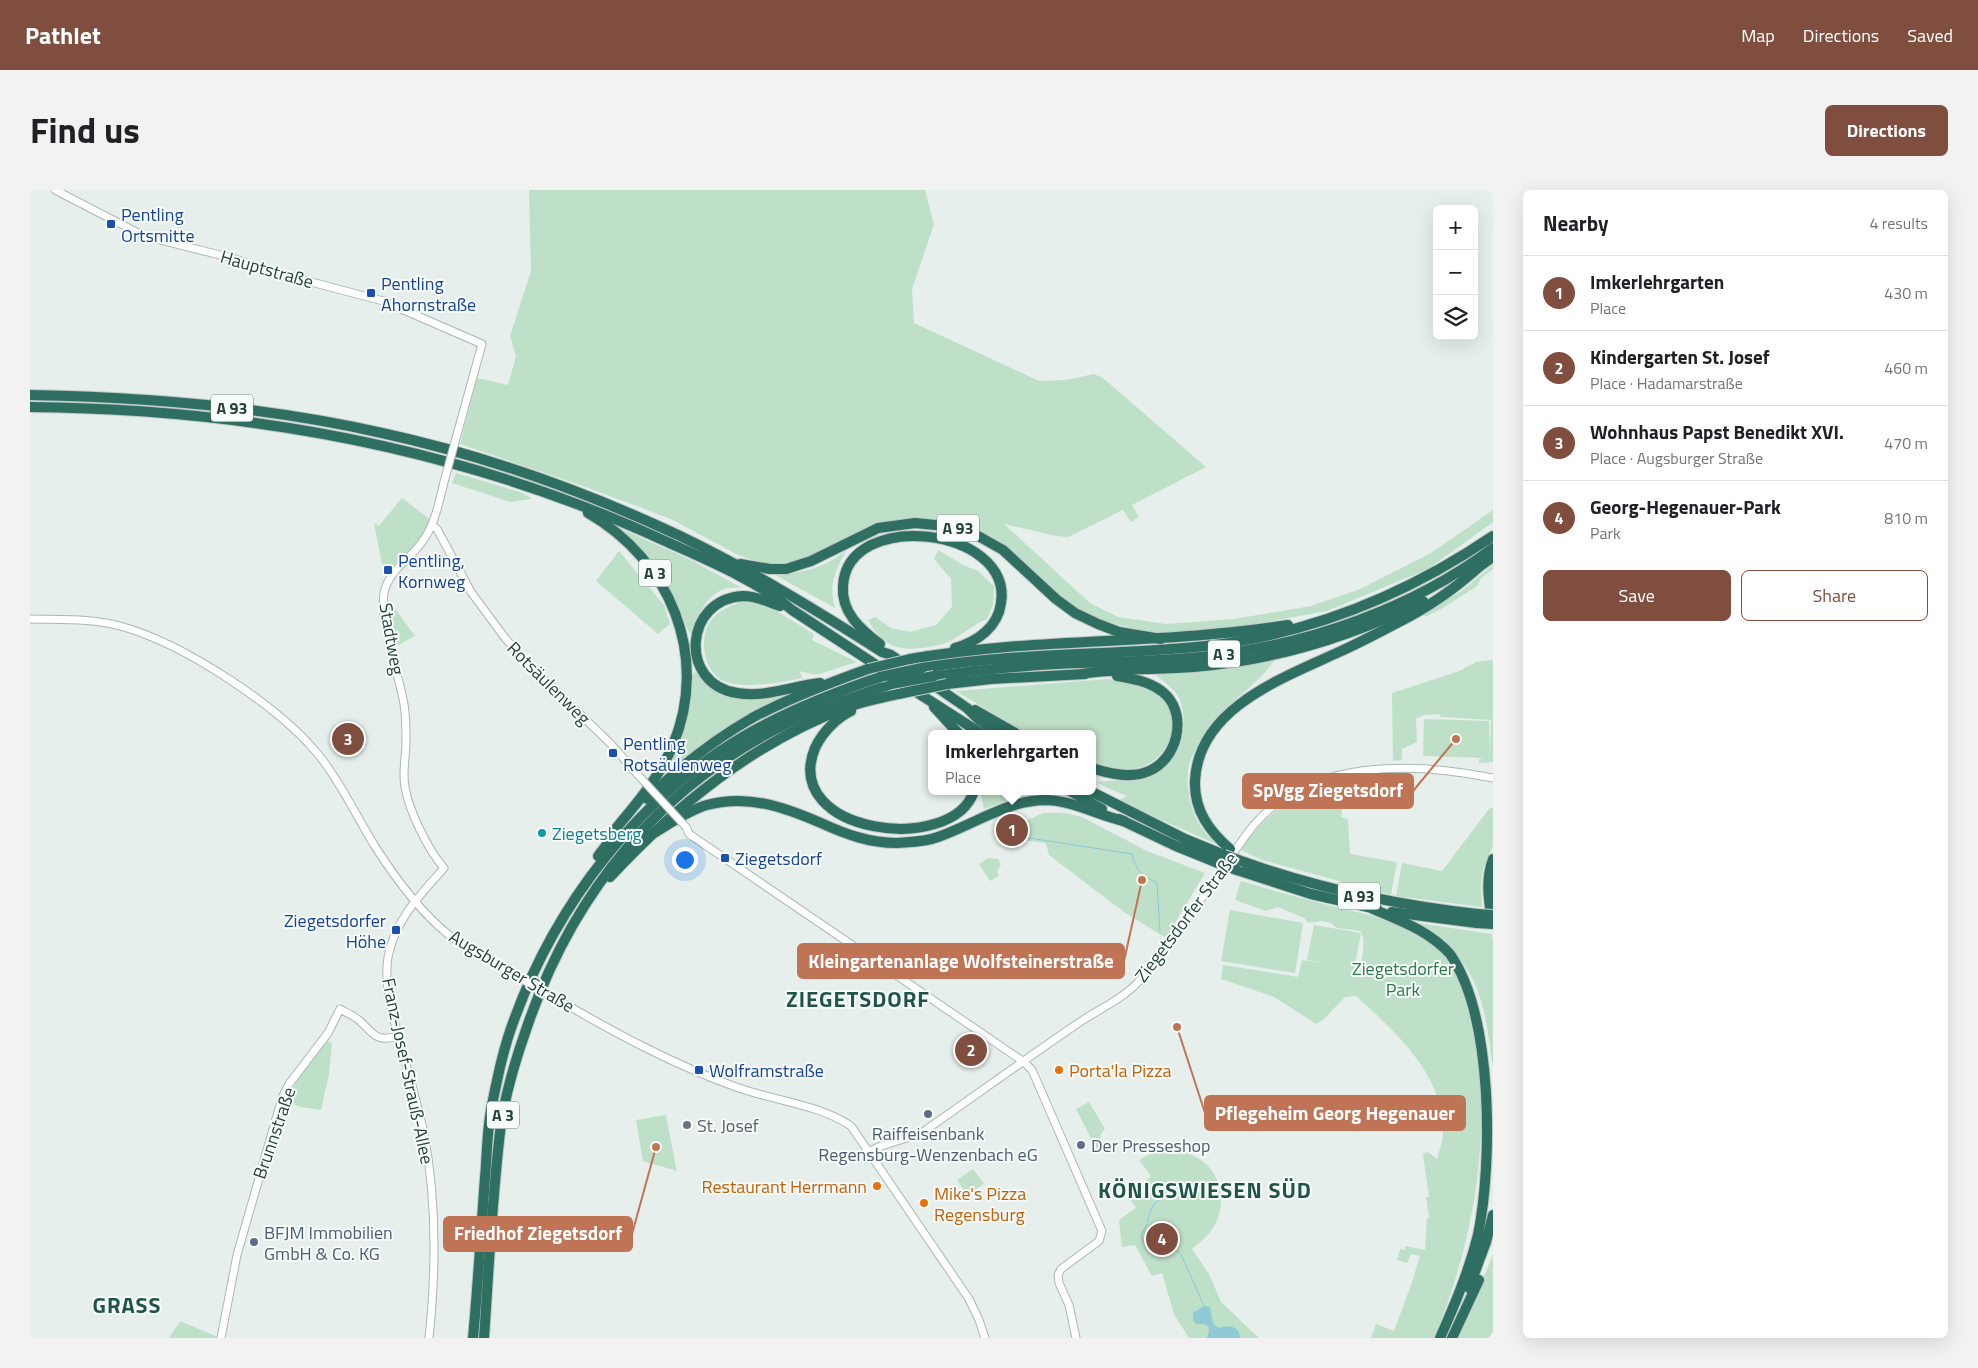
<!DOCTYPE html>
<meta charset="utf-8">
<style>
:root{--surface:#fff;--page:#f2f2f2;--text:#202124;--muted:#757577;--line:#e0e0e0;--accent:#7f4e3f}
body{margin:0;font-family:"Titillium Web",sans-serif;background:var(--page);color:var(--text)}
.controls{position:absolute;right:15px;top:15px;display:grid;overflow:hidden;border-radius:8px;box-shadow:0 5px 20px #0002}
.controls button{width:45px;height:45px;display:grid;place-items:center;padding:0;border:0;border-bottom:1px solid var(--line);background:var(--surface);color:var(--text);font:25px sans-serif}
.you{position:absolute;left:654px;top:669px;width:18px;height:18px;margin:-12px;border:4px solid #fff;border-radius:50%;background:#1a73e8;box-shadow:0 0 0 8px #1a73e833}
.badge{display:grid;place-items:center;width:32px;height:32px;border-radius:50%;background:var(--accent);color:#fff;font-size:16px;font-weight:700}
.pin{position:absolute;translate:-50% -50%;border:2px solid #fff;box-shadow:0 1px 5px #0006}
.popup{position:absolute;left:898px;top:540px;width:168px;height:65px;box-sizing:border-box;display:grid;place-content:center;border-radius:8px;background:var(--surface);filter:drop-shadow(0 1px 4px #0005);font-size:16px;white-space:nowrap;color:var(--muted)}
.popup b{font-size:19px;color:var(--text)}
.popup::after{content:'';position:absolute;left:50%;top:100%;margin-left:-10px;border:10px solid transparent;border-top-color:var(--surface)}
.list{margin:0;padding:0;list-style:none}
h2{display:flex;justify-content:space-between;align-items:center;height:65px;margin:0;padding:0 20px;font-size:21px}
h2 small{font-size:16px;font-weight:400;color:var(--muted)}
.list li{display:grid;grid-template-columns:32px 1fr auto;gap:15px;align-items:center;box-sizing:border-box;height:75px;padding:0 20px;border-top:1px solid var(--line)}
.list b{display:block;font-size:19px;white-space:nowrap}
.list p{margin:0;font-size:16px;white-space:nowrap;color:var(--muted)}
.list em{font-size:16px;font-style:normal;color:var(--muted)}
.actions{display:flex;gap:10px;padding:15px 20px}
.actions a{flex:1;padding:11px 0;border:1px solid var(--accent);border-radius:8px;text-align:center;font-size:18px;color:var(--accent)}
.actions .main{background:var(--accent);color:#fff}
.icon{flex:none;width:28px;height:28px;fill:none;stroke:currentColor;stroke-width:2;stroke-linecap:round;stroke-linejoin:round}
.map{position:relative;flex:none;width:1463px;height:1148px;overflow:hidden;border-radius:8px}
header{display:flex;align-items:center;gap:30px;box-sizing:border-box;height:70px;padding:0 25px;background:var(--accent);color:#fff}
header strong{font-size:24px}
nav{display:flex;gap:28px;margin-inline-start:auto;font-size:18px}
.intro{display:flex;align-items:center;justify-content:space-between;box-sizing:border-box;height:120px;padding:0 30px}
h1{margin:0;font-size:35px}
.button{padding:12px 22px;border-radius:8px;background:var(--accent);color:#fff;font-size:18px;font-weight:700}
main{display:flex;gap:30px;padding:0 30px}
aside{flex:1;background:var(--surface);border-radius:8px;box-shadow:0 5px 20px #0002}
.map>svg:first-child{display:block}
</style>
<header>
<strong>Pathlet</strong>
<nav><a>Map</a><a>Directions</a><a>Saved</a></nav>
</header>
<div class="intro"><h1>Find us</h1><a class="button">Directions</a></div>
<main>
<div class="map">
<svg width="1463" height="1148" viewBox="0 0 1463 1148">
<rect width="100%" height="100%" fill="#e6efeb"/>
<g fill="#bfe0c8">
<path d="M499,0H895L904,34L882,99L884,133L1009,191L1036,190L1064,184L1073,188L1176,277L1102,315L1109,327L1101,332L1093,320L1038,347L1026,346L974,334L1060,413L1088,427L1136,434L1204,429L1281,416L1330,399L1401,363L1463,320V332L1398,379L1297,421L1186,441L1121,442L1070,431L1047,420L1029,407L967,350L944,339L929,335L907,330H868L847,335L763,374L744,376L710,366L641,329L553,296L430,254L447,188L478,195L486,166L480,146L501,81Z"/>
<path d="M426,283L493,303L502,309L480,312L422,293Z"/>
<path d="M372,308L401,330L389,352L359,379L355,378L352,374L344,333L349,336Z"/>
<path d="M589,338L663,371L712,398C707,398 698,397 692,400C675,407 667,428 660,444L634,386L611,358Z"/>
<path d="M908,360L933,375L948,381L964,396L963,415L957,429C943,435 934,443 921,451C915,454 906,455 899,457C869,462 853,457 838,430L845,427L861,438L880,442L906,435L922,417L921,389L904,369Z"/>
<path d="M589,361L634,415L640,434L628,444L566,391Z"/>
<path d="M816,361C804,384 799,392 805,418L745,385C777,382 790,379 816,361Z"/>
<path d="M1463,375V379L1451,388L1447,396L1413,418L1395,427L1394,423L1433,400Z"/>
<path d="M713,411L732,412L784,444L782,450L827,472L786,485L769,481L773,488C753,492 709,501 690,489C671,476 668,440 686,425C694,418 703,415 713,411Z"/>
<path d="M355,412L365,419L385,446L363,458Z"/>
<path d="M1463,470V572L1449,573V569L1455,568L1393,566L1394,529L1459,531L1460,568L1461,530L1411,527L1409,524L1394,525L1386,529L1387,552L1372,559V570L1363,571L1362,503L1427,482L1446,472Z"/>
<path d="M1244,471C1227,496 1203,508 1184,530C1175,540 1159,568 1158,581C1156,599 1161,622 1171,637C1175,643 1181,649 1186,654L1088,611L1097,606L1077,598L1067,592C1085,589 1104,593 1121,586C1150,574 1160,538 1150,510C1146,500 1134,492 1126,485L1196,479Z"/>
<path d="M666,482C694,516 718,510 758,505L689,543L634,585C652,553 660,521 661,485Z"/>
<path d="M1078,489C1095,490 1111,493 1126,502C1158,523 1141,571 1107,578C1092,581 1077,578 1062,575V544H997L926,501Z"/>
<path d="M1317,588L1311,627L1318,629L1320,664L1367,672L1361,705L1232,670L1211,660C1236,621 1272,598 1317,588Z"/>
<path d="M952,601H1025L1031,605H992L954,619L951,605Z"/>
<path d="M1463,617V656L1453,679L1451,693L1452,717L1366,706L1372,673L1412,681L1459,619Z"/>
<path d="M1013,623H1035L1052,627L1117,661L1175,683L1136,748L1094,722L1019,665L1016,653L993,650L996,631Z"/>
<path d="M958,668L968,669L971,674L967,682L969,686L960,691L949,674Z"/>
<path d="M1211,691C1238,699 1266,707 1294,714C1332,724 1372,729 1403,755C1414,764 1425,777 1431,790C1435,798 1436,807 1439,815C1457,880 1454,971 1439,1036C1431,1075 1419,1112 1404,1148H1341L1346,1134L1364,1141L1381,1095L1390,1066L1381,1064L1377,1073L1367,1070L1370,1059L1375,1060V1056L1395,1060L1397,1028H1399L1396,1007H1399L1393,964H1391L1398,962L1407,969C1409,961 1413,952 1413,943C1415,886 1365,841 1326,806L1315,807L1293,830L1286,834L1244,807L1191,789L1193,775L1268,787L1272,770L1299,774L1277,770L1284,735L1331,743L1324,779L1330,780C1332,769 1336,751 1331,741L1307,738L1301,733L1290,731L1279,733L1274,728L1248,717L1236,721L1205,710Z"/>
<path d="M1200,720L1273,733L1265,783L1191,771Z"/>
<path d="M1387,733L1462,744L1463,753V879C1457,837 1454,790 1421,760C1410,750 1398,742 1387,733Z"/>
<path d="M297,850L302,854L299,884L291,920L271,917L255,911L273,881Z"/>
<path d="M1059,912L1075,939C1068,945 1070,950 1074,957L1068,962L1046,919Z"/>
<path d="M636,925L646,978L647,981L613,971L606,930Z"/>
<path d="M1136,960C1147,961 1157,962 1166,967C1192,981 1198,1013 1183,1038C1178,1046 1169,1053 1162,1059L1179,1084L1191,1112L1229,1148H1159L1144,1124L1132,1083L1122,1086L1105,1055L1092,1057L1089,1030L1106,1018L1097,1005L1111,994L1112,995L1121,986L1109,970L1124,962Z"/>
<path d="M943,979L954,994L937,1005L927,990Z"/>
<path d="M1463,1064V1148H1426L1445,1110Z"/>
<path d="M150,1131L188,1147V1148H139Z"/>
</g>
<path fill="#8ec9d4" d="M1174,1116L1180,1117L1183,1133L1188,1138C1197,1136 1209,1134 1210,1148H1177L1179,1141L1178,1136L1174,1134H1166L1163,1130V1123Z"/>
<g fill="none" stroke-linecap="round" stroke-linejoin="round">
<g stroke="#8ec9d4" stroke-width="1">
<path d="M993,647L1102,664C1104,676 1114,690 1127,692L1130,741"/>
<path d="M1117,1032L1122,1017L1129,1010V1001L1137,997"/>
<path d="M1117,1034L1111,1045L1112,1049L1118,1057L1120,1055L1124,1059L1133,1058L1137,1062L1145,1061L1150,1063"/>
<path d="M1116,1040L1123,1049L1121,1055"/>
<path d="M1151,1064L1174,1116"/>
</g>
<g stroke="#a8b8b2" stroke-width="9">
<g id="minor">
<path d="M25,0L114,46L202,68L236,80L353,111L452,154L428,241"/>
<path d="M402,335L407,339L441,402L475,448L497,473L581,554L608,585"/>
<path d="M0,429C30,430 61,428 90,436C153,453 251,517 291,568C313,596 327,628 346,658C366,689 390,722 419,745C436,758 455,768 474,779"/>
<path d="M656,637L659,644L994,872L1002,880L1072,1041L1069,1051L1031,1079L1028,1085L1029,1093L1039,1115L1046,1148"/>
<path d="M525,808C583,842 642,874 706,897C744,911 788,914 821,936L939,1109L949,1130L955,1148"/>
<path d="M840,961C857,952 875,950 893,942C943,907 993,871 1044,836C1065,821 1092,810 1109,791C1117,783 1124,773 1131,765C1151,738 1171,710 1190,682C1201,667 1211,651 1223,636C1280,568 1384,572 1463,588"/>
<path d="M191,1148L207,1065L252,908L259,894L298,843L310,819C317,823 325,826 331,832C345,846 347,852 369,846"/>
<path d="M399,1148C406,1081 407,1011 394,944C388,916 380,888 372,860C364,829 353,798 358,767C365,730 390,705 414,678C398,660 379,621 375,597C372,582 376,567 376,552C376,539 376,526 374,514C369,485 347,424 355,399C361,379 381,368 392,352C405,335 409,312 414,292"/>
</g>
</g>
<g stroke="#c2cac8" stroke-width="12">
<g id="highway">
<path d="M0,205C117,207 237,217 352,243C453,265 554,301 648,345C719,379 786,420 852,462L861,465L888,484"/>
<path d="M0,217C221,219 434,258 635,351C675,369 728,391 762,420L866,488"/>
<path d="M558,323C640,370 680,466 643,555C630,586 608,612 587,637L585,644"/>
<path d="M710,374L740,379H756L781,371L848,338L885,333L916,336L950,347L973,360L1026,409L1045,423L1068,434L1089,442L1131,449"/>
<path d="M1446,379L1463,367"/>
<path d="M750,416C738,412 727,406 713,406C654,409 648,494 707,503C735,508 763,496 790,493"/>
<path d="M850,454C830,439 811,422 813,396C817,318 983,337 971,413C968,437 947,452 925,458"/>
<path d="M880,469C1004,447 1132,455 1258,435"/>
<path d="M892,478C986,462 1081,466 1176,456C1280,444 1376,405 1463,346"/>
<path d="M1051,484C1088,478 1127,480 1164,477C1245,470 1321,447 1393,411"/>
<path d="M904,486C935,482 967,478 998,476C1058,471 1119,473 1179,466C1279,454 1382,419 1463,358"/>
<path d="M902,494L937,518L948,529L970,544"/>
<path d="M917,494L961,489L1055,484"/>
<path d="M880,498L952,544"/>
<path d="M904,517L929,544"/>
<path d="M945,520L987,544"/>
<path d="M821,521C806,528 792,543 785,558C750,644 923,666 944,601"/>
<path d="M1062,578C1080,584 1101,589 1119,581C1147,569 1157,528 1137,506C1124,492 1104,489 1087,486"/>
<path d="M1040,601L1072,619"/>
<path d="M1060,601L1155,649L1194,665"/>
<path d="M617,609C648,578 684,550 722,528C759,508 799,493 838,479"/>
<path d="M1089,629L1146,656L1188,673"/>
<path d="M624,643C641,633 659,620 677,615C718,604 754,617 791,633C815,644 839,653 867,653C880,652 895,652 908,647C943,635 976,611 1014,610C1042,610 1067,625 1094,631"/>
<path d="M1200,659C1179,641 1164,620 1165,591C1168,518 1253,488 1309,462C1329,453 1348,443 1367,433C1397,418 1426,398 1451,375"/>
<path d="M568,666L588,640"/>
<path d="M1214,672C1290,699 1367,715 1447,724"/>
<path d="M1207,680L1281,704L1347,719"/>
<path d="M580,687C647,615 724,552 818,517C835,511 855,507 873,503"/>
<path d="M1343,719C1371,731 1399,741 1420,764C1463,826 1463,970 1448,1045C1439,1081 1425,1114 1410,1148"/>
<path d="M1362,722L1447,733"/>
<path d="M1462,732C1459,711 1455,690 1463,669"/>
<path d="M1439,1098L1456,1052L1463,1025"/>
<path d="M443,1148C448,1095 451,1041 455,988C457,965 457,942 461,920C467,890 473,859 484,830C526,714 607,609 714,546C757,521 803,503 850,487"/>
<path d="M454,1148C459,1077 462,1005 471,934C476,901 486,868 497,837C543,702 632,593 762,531C794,516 828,506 861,494"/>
<path d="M1422,1148L1449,1090"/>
</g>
</g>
<use href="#minor" stroke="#fff" stroke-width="7"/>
<use href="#highway" stroke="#2f6f62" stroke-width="10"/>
<g stroke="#a8b8b2" stroke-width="9" stroke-linecap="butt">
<g id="minor-bridge">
<path d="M414,292L428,241"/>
<path d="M608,585L656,637"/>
<path d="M474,779L525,808"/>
</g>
</g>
<g stroke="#c2cac8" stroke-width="12" stroke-linecap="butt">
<g id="highway-bridge">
<path d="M838,479L880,469"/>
<path d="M850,487L892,478"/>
<path d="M861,494L904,486"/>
<path d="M873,503L917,494"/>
<path d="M1194,665L1214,672"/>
<path d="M1188,673L1207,680"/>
<path d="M1447,724L1463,725"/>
<path d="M1447,733L1463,734"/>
</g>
</g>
<use href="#minor-bridge" stroke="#fff" stroke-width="7"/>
<use href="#highway-bridge" stroke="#2f6f62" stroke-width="10"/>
</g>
<g fill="#1a4fb4" stroke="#f7fbf9" stroke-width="2">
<rect x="76" y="29" width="10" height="10" rx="2.5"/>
<rect x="336" y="98" width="10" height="10" rx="2.5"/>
<rect x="353" y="375" width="10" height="10" rx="2.5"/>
<rect x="578" y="558" width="10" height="10" rx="2.5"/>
<rect x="690" y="663" width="10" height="10" rx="2.5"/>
<rect x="361" y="735" width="10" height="10" rx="2.5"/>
<rect x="664" y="875" width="10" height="10" rx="2.5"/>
</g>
<circle fill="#0f9aa8" stroke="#f7fbf9" stroke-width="2" cx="512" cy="643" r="5"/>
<g fill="#e8710a" stroke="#f7fbf9" stroke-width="2">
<circle cx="1029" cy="880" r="5"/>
<circle cx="847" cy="996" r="5"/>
<circle cx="894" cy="1013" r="5"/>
</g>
<g fill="#5c6f8a" stroke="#f7fbf9" stroke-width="2">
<circle cx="898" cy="924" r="5"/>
<circle cx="1051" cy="955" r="5"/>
<circle cx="224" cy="1052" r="5"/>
</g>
<circle fill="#6b7280" stroke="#f7fbf9" stroke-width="2" cx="657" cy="935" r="5"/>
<g text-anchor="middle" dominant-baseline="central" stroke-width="4" stroke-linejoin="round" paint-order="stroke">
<g fill="#f7fbf9" stroke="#637a73" stroke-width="1">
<rect x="181" y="204.5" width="42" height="27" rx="4"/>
<rect x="907" y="324.5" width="42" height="27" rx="4"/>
<rect x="609" y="369.5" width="32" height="27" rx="4"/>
<rect x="1178" y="450.5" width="32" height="27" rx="4"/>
<rect x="1308" y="692.5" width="42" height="27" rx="4"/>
<rect x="457" y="911.5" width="32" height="27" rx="4"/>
</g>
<g font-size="16" font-weight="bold" fill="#24423a">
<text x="202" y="218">A 93</text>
<text x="928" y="338">A 93</text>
<text x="625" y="383">A 3</text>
<text x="1194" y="464">A 3</text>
<text x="1329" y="706">A 93</text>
<text x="473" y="925">A 3</text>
</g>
<g font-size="18" fill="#164399" stroke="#f7fbf9" text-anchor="start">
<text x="91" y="24">Pentling<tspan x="91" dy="21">Ortsmitte</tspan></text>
<text x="351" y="93">Pentling<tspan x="351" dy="21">Ahornstraße</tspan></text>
<text x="368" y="370">Pentling,<tspan x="368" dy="21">Kornweg</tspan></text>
<text x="593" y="553">Pentling<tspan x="593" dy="21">Rotsäulenweg</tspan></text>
<text x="705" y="668">Ziegetsdorf</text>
<text x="356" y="730" text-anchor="end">Ziegetsdorfer<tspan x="356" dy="21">Höhe</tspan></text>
<text x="679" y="880">Wolframstraße</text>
</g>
<g font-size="18" fill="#24423a" stroke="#f7fbf9">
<text transform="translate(237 79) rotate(16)">Hauptstraße</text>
<text transform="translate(362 449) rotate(80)">Stadtweg</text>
<text transform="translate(519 493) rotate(45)">Rotsäulenweg</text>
<text transform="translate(1156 727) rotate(-53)">Ziegetsdorfer Straße</text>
<text transform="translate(482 781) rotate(31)">Augsburger Straße</text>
<text transform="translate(378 881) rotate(78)">Franz-Josef-Strauß-Allee</text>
<text transform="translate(244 943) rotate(-71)">Brunnstraße</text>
</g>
<g font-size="18" fill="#0d838f" stroke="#f7fbf9" text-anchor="start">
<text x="522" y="643">Ziegetsberg</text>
</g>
<g font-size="18" fill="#2d7a4b" stroke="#f7fbf9">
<text x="1373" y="778">Ziegetsdorfer<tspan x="1373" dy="21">Park</tspan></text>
</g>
<g font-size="18" fill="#c56008" stroke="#f7fbf9" text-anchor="start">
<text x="1039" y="880">Porta'la Pizza</text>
<text x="837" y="996" text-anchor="end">Restaurant Herrmann</text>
<text x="904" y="1003">Mike's Pizza<tspan x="904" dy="21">Regensburg</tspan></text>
</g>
<g font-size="18" fill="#5b616d" stroke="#f7fbf9" text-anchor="start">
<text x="667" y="935">St. Josef</text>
</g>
<g font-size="18" fill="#4e5e75" stroke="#f7fbf9" text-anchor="start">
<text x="898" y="943" text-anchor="middle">Raiffeisenbank<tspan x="898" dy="21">Regensburg-Wenzenbach eG</tspan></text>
<text x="1061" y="955">Der Presseshop</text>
<text x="234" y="1042">BFJM Immobilien<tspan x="234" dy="21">GmbH &amp; Co. KG</tspan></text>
</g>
<g font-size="22" font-weight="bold" letter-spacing="1" fill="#1f5548" stroke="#f7fbf9">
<text x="828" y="809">ZIEGETSDORF</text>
<text x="1175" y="1000">KÖNIGSWIESEN SÜD</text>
<text x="97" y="1115">GRASS</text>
</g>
</g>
<path fill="none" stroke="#c07456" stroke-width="2" d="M1426 549L1383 601M1112 690L1094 771M1147 837L1175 923M626 957L602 1044"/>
<g fill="#c07456" stroke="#f7fbf9" stroke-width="2">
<circle cx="1426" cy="549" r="5"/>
<circle cx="1112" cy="690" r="5"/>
<circle cx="1147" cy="837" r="5"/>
<circle cx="626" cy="957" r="5"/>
</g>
<g fill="#c07456" stroke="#c07456" stroke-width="2">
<rect x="1213" y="584" width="170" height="34" rx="5"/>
<rect x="768" y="754" width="326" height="34" rx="5"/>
<rect x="1175" y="906" width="260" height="34" rx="5"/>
<rect x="414" y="1027" width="188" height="34" rx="5"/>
</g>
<g font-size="19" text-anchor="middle" font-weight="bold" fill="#fff">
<text x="1298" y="607">SpVgg Ziegetsdorf</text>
<text x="931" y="778">Kleingartenanlage Wolfsteinerstraße</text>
<text x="1305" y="930">Pflegeheim Georg Hegenauer</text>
<text x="508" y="1050">Friedhof Ziegetsdorf</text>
</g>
</svg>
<div class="controls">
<button>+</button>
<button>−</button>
<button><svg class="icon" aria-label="layers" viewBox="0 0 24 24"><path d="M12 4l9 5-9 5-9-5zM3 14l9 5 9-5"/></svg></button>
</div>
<div class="you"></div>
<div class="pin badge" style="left:982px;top:640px">1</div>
<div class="popup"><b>Imkerlehrgarten</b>Place</div>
<div class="pin badge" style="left:941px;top:860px">2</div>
<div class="pin badge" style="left:318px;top:549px">3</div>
<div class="pin badge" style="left:1132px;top:1049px">4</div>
</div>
<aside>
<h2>Nearby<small>4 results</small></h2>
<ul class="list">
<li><span class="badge">1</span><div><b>Imkerlehrgarten</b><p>Place</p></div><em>430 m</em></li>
<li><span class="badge">2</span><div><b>Kindergarten St. Josef</b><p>Place · Hadamarstraße</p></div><em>460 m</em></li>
<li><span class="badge">3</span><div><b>Wohnhaus Papst Benedikt XVI.</b><p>Place · Augsburger Straße</p></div><em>470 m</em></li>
<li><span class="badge">4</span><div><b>Georg-Hegenauer-Park</b><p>Park</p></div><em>810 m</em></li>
</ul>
<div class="actions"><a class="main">Save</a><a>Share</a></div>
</aside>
</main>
